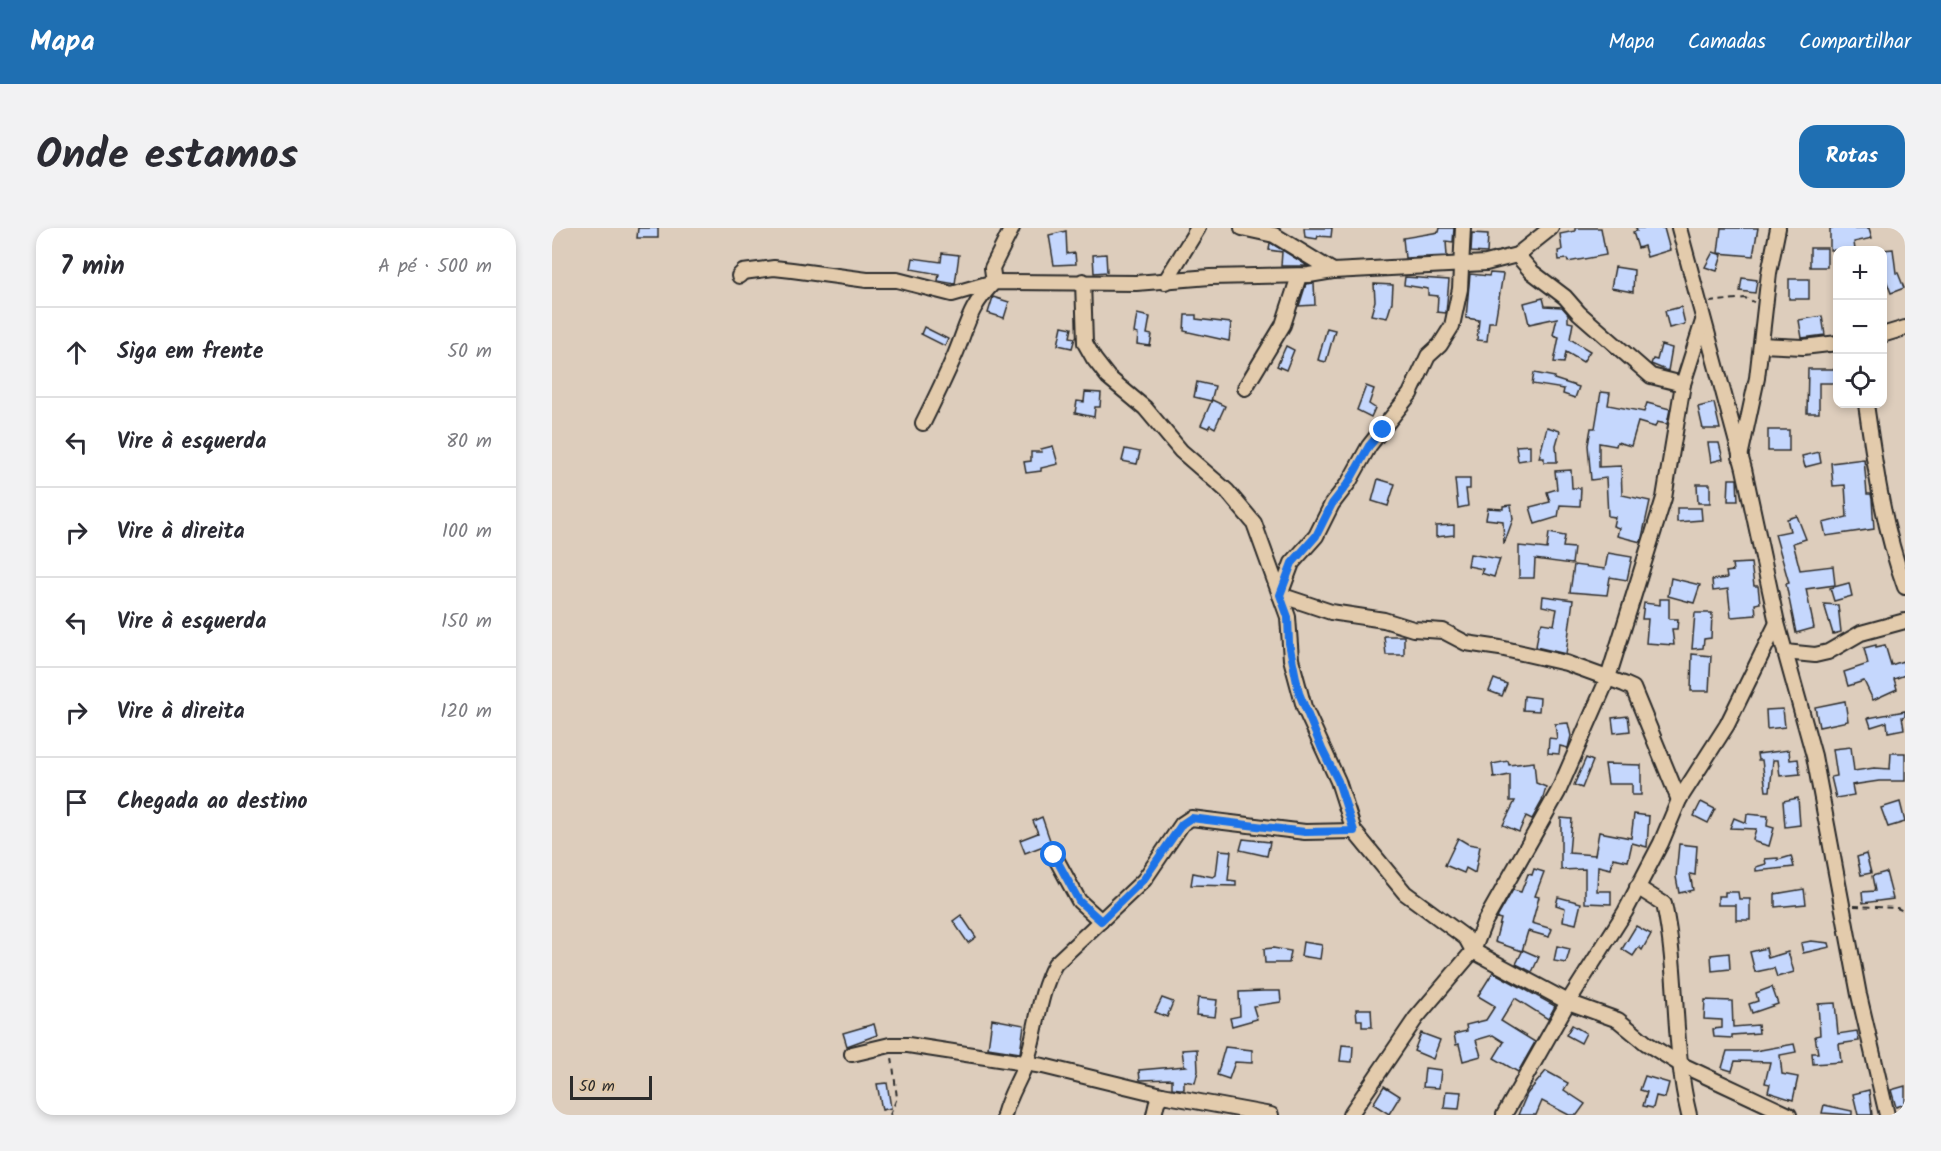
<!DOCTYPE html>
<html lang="pt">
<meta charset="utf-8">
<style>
:root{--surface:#fff;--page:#f2f2f3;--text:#2b2b33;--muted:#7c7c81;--line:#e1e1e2;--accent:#1f6fb2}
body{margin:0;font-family:Kalam,sans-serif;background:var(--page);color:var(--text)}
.controls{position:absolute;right:18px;top:18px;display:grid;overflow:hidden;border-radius:12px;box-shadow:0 3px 9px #0003}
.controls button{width:54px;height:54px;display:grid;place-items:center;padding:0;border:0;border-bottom:2px solid var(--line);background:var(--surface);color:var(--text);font:30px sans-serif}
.scale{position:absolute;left:18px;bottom:15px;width:82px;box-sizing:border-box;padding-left:6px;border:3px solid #2b2b2b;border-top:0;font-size:16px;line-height:21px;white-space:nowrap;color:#2b2b2b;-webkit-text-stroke:4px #e3cbac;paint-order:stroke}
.stop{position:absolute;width:18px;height:18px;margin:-14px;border:4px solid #1a73e8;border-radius:50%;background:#fff}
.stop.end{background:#1a73e8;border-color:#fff;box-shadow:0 2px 6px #0008}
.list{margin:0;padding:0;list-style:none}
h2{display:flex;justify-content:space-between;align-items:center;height:78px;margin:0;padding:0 24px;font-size:26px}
h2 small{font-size:20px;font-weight:400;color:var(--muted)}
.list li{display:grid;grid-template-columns:39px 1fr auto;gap:18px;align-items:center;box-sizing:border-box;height:90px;padding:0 24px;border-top:2px solid var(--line)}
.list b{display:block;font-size:22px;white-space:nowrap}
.list em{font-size:20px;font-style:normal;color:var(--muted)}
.icon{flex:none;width:33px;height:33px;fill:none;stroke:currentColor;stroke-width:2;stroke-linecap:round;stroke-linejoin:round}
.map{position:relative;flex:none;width:1353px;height:887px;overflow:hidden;border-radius:18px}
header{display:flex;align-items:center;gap:36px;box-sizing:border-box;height:84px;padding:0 30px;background:var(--accent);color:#fff}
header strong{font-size:28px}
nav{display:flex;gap:33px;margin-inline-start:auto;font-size:21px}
.intro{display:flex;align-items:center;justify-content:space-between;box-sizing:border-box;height:144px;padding:0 36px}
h1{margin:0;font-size:42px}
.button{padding:15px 27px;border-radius:18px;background:var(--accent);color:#fff;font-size:21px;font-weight:700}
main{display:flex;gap:36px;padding:0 36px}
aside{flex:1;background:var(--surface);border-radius:18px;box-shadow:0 3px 9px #0003}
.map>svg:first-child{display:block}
</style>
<header>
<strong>Mapa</strong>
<nav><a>Mapa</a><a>Camadas</a><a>Compartilhar</a></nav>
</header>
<div class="intro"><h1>Onde estamos</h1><a class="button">Rotas</a></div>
<main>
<aside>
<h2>7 min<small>A pé · 500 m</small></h2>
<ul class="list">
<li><svg class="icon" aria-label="ahead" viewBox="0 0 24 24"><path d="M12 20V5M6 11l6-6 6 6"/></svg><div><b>Siga em frente</b></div><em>50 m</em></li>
<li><svg class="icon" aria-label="left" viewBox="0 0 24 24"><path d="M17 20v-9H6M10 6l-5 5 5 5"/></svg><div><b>Vire à esquerda</b></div><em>80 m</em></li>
<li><svg class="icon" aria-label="right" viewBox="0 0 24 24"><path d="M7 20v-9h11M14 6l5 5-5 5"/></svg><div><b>Vire à direita</b></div><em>100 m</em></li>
<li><svg class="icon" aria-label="left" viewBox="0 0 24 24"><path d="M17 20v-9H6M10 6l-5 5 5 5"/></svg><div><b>Vire à esquerda</b></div><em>150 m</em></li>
<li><svg class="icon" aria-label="right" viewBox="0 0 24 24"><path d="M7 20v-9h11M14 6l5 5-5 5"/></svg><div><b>Vire à direita</b></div><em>120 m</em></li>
<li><svg class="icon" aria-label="arrive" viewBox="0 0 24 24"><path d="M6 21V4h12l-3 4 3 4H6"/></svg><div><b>Chegada ao destino</b></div></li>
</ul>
</aside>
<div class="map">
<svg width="1353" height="887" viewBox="0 0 1353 887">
<rect width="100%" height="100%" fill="#ddcdbc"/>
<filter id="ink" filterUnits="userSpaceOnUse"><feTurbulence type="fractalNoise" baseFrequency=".0167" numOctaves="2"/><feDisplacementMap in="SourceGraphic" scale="12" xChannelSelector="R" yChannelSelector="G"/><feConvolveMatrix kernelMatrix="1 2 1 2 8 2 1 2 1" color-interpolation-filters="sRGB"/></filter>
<g filter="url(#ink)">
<g fill="#c5d7fd" stroke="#2b2b2b" stroke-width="1.5">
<path d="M86,0H106V10H85Z"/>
<path d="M752,0H780L779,9L766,8L765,11L753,9Z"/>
<path d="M888,0H902L901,14L894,13L895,28L853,30L851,10L887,4Z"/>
<path d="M1023,0H1049L1054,27L1016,34L1015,31L1007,32L1006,23L1010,22L1008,6L1023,3Z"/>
<path d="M1084,0H1112L1118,22L1095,29L1092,18L1086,20L1081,4L1085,3Z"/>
<path d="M1169,0H1206L1201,28L1166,25Z"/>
<path d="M1278,0H1317L1320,10L1302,14L1303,22H1278Z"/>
<path d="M514,3L515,26L523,25L524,36L502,37L497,7Z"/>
<path d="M920,5L936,6L935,25L919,24Z"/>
<path d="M718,15H719L756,38H729L730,24L717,22Z"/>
<rect x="1258" y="20" width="17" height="19"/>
<path d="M1341,21L1344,45H1346L1352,60L1339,65L1333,49L1331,22Z"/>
<path d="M1161,24L1170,27L1165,43L1153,39Z"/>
<path d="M390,25L407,27L403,56L386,53L387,46L359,41L361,30L389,34Z"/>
<path d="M554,26L555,44L542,45L541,27Z"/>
<path d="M1063,39L1082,42L1081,64L1059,60Z"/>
<path d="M938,45L951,46L943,94H937L935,113L925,112L927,92L914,90L918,46L937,48Z"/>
<path d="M853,49L897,52L894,85L885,84L886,68L876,67V61L852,57Z"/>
<path d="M1190,50L1205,52L1203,65L1188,63Z"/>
<rect x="1237" y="51" width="20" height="20"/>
<path d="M762,55L763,77L747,78L754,56Z"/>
<path d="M822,56L841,57L840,74L835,90L819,87L823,73Z"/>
<path d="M441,69L457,74L452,90L436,85Z"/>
<path d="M991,70L993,78L1010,79L1016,86V94L1021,95L1018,111L1038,123L1031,134L1014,124L1012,135L1002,134L1007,109L1001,107L1005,90L977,96L972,75Z"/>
<path d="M1129,79L1133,96L1117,100L1113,83Z"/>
<path d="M585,86L598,89L595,106L600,107L598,118L585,116L586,106L582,105Z"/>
<path d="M633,87H644V91L679,95L677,113L632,103Z"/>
<path d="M1270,88L1273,107L1250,110L1247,92Z"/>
<path d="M510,98L520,100L518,109L523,110L520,120L506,117Z"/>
<path d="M372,99L396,111L393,118L369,106Z"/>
<path d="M775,100L783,102L774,134L766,132Z"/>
<path d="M1109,117L1120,120L1116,143L1099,136L1101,131L1105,132Z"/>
<path d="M734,118L742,122L734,142L725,138Z"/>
<path d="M1256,141H1286V155H1267V185H1255Z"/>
<path d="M982,145L1003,149L1002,151L1027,159L1023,170L1011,166L1012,161L980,156Z"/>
<path d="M645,154L663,158L659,173L642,169Z"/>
<path d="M814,158L822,161L817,176L823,180L819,189L805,182Z"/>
<path d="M533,164L549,165L548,179H543L542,189L523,185L525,173L532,174Z"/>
<path d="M1049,164L1058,165L1056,177L1092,184L1095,175L1118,181L1115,196L1105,194L1103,199L1086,194L1079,218L1065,214L1064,218L1047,215V239L1069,238L1070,267L1098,273L1089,314L1065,308L1067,300L1061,298L1063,289L1056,288L1054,250L1039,252L1036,217L1039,200H1043Z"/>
<path d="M660,172L673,178L663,200L658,197L656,200L649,197Z"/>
<path d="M1162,175L1168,201H1151L1146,179Z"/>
<path d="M995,199L1008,203L1004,217L1005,234H992V230H987Z"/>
<rect x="1216" y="202" width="21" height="21"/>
<path d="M1156,215H1167L1171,231L1159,234Z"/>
<path d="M978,217V231L966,233L964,218Z"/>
<path d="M501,218L506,236L489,240V243L474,245L472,234L479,233V224H490L489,221Z"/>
<path d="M573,221L588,224L585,236L570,233Z"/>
<path d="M1267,224L1269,235L1253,239L1250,228Z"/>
<path d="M1312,231L1315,266H1319L1320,271L1322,301L1274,308L1271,295L1295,289L1293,257L1281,258L1279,235Z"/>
<path d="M1019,242L1020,260H1029L1028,278L1008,277L1006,289L983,296L978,279L998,274L995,264L1005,261L1003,243Z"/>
<path d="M826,251L843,256L836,278L820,273Z"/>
<path d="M903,251H918V261H914L916,278L906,280Z"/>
<path d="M1177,251H1185L1186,273H1176Z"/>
<path d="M1145,256H1158V275H1146Z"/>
<path d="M959,277L961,291L952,316L951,293L934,291L936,280L951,281V278Z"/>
<path d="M1125,280H1149L1150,292L1125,294Z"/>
<path d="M1245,288L1254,311L1241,315L1248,342L1281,338L1283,357L1254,361L1262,400L1244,405L1234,356L1237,355L1223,306L1238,303L1235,291Z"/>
<path d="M902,297V307L884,309V298Z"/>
<path d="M997,305L1013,308L1011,319L1022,320L1020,336L983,331L982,350H967V318L995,321Z"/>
<path d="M1056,325L1080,329L1075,352L1058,349L1055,367L1018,364L1022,337L1053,341Z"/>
<path d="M918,326L948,331L942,349L929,345L931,341L916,338Z"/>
<path d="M1199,335L1202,358H1206L1208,375L1203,376L1204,387L1179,389L1176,361L1161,363L1160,352L1175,350L1174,344L1181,343L1180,336Z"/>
<path d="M1119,350L1148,357L1142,375L1116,368Z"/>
<path d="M1297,355L1300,368L1282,373L1278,360Z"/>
<path d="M991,368L1021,372L1014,426L984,419L987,400L990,395L1002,397L1005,381L990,378Z"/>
<path d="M1108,371H1117V391H1126L1125,401H1120L1122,417L1094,415L1096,391H1090L1092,375L1108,377Z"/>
<path d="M1272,376L1286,377L1289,404L1281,406Z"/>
<path d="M1143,385H1160L1159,410L1152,411L1151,420L1140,421Z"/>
<path d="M832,408H852V427H834Z"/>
<path d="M1324,417V419L1333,417L1339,437L1351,433L1353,447L1342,451L1345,461L1321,472L1312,453L1296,458L1292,444L1316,436L1312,420Z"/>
<path d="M1140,426L1159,428L1157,463H1139Z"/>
<path d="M942,451L955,456L950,468L937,463Z"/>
<path d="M972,468L988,470L987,483L971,482Z"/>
<path d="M1293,473L1296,493L1267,499L1263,479Z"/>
<path d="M1231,481L1233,499L1215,501L1214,482Z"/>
<path d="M1353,483V488L1350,489L1352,501L1336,504L1335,494L1319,499L1316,490Z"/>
<path d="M1076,488L1078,503L1062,505L1060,490Z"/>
<path d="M1016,495L1019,508L1016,520L1008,518L1007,526L996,525L997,510L1005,511L1003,496Z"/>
<path d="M1299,519L1302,543L1322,540L1338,541L1339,525H1353V553H1327L1300,557L1302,567L1284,570L1279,549L1285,548L1281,521Z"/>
<path d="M1237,522L1238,532L1246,531L1248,546L1228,548L1226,532H1221L1218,563H1214L1210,532H1206L1205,526Z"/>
<path d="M1034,530L1041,533L1030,560L1022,557Z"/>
<path d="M956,533L957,537L982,534L984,555L994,559L990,573L980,591L974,588L967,604L951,597L963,573H958V547L942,550L940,536Z"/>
<path d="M1053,536L1089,537V567H1080V556H1056Z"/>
<path d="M1246,570L1248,597L1233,599L1231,573Z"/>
<path d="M1149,574L1163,581L1156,595L1142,588Z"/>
<path d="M1348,574L1353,594L1336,599L1329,580Z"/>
<path d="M1082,586L1097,588L1095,619L1080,615L1076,633L1061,630L1059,641L1046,638L1045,663H1059V676L1033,675V641L1009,642V590L1020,591L1017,625L1043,627L1047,604L1079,610Z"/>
<path d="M1195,586L1216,588L1215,598L1222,600L1217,618L1203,614L1201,611L1204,601L1178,600L1182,590L1194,595Z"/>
<path d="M490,589L499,615L473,625L468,612L486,605L481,593Z"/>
<path d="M906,610L916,616L928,618L923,645L914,640L912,645L893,637Z"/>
<path d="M691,611L718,614L715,628L688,622Z"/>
<path d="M1127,616L1145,618L1143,647L1138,646L1141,662L1127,665L1124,649Z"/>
<path d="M667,622L679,623L676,652L684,653V658L639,657L641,645L661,649L664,647Z"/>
<path d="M1314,626L1319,645L1309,647L1305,629Z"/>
<path d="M1239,628L1242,639L1204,643V639L1214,636L1213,631L1226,630V632Z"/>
<path d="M982,641L992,644L983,668L987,669L980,695L1000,701L997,709L976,703L970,723L943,714L949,691L945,690L961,662L969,664L976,646L980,647Z"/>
<path d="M1334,644L1341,671L1311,675L1310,664L1323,663L1320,648Z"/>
<path d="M1252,661L1254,676L1223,679V666Z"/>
<path d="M1173,664H1186L1187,671H1198V692H1184V677H1166V668H1173Z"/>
<path d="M1006,669L1029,675L1024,696L1011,693L1013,680L1004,677Z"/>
<path d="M409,687L424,709L416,715L401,693Z"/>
<path d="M1084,698L1099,706L1090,722L1087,719L1081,728L1070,721Z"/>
<path d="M1259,713L1277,715L1278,719L1251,725L1249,715Z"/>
<path d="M751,714L770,717L768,731L749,728Z"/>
<path d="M1005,718L1018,721L1014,735L1002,733Z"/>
<path d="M721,720L739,723L737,735H713L712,721Z"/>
<path d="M1214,720L1216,730L1236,724L1242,744L1225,749L1222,740L1203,744L1198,724Z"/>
<path d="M971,722L987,729L980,744L964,736Z"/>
<path d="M1177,725L1178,741L1160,743L1159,727Z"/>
<path d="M941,744L1003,778L996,791L963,770L949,793L983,814L966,844L942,830L952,814L941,807L924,812L929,828L911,833L907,816L904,817L902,806L915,803L914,797L934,792L943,778L926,768Z"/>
<path d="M1220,759L1226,776L1200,785L1197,776L1206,773L1204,765Z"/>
<path d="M712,763H728L729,774L701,778L705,791L680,798L678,790L688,788L687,764Z"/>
<path d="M610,770L621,774L615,789L603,784Z"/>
<path d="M646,770L665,772L663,789L644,787Z"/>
<path d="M1153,772L1180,773L1181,799L1206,797L1207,805L1180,807V810L1162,809L1161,801L1170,800V792L1152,791Z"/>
<path d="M1283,775L1286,806L1305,803L1307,813L1287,816L1289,834L1261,836L1260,825H1266L1263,808L1268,807L1266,776Z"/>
<path d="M804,781H819L820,799H810V792H805Z"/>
<path d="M440,791L472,797L468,825L436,820Z"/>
<path d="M322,796L325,807L295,818L291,805Z"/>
<path d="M1020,797L1034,805L1029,815L1014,807Z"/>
<path d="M869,805L888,812L881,831L862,823Z"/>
<path d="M1242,816L1244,824L1228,827L1230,846L1246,849L1241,872L1216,864L1218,856L1213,855L1218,834L1183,833L1180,843L1170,840L1175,823H1203Z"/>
<path d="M790,817L801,818L800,834L788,833Z"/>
<path d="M673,819L700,822V835L683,834L677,851L665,847Z"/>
<path d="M645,821L646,843L643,855L632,853V861H628L620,860V851L588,852L587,842L634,838L632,837L630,822Z"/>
<path d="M873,840L889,842L887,860L871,859Z"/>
<path d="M994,843L1016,855L1012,862L1033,876L1025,887H1017L990,873L984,887H966L975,866Z"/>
<path d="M1093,848L1117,855L1113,870L1104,868L1101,880L1091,878L1095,864L1088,862Z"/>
<path d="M335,855L339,880L330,882L325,856Z"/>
<path d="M832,858L848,868L837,886L821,876Z"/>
<path d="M1353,858V876L1344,879L1339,862Z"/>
<path d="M1317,862L1320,887H1306L1301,866Z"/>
<path d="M894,863L909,864L907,881L892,880Z"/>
<path d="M1272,877L1300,883V887L1270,885Z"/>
</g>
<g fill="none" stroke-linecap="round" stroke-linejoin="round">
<g stroke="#2b2b2b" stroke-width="18">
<g id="minor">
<path d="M690,0L722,7L781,43L934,35L965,27L999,0"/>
<path d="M1127,0L1192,241L1225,395L1262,528L1307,767L1335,887"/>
<path d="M965,27L980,44L1013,69L1027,85L1099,148L1131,156"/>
<path d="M187,48L191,44L222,40L240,42L315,52H345L400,66L442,54L584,55L658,49L757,47L781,43"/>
<path d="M531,53L533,115L542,131L556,149L593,180L629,223L675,263L702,295L736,389L739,431L752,479L786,553L802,603L853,665L914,710L921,723L1016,774L1066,792L1094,815L1128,836L1237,887"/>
<path d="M613,54L646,0"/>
<path d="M1330,107L1353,100"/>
<path d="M1209,117L1251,119L1286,115"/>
<path d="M693,160L731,97L747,48"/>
<path d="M1314,176C1323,238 1331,299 1353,359"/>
<path d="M371,195C382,173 393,150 403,127C416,96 416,81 442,54L440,40L460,0"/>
<path d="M1188,229L1205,150L1217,45L1226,0"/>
<path d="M728,367L779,384L832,392L861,401L891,403L914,415L948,420L1014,435L1072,456L1081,460L1127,572"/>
<path d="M728,367L740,335L764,308L780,276L797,254L817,218L858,166L876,128L888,117L900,98L908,61L911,0"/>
<path d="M1233,424L1263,427L1276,424L1309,405L1353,393"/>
<path d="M502,627L527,673L549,693"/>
<path d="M1085,659L1112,676C1127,745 1120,818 1137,887"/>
<path d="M300,826L338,817H356L491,838L610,867L719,887"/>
<path d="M452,887C457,868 467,853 474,835C485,803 486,767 503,736L592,652L630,596L639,590L753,604L802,603"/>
<path d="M602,887L605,874L610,867"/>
<path d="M798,887L864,790L921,723L932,695L1006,564L1056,450L1112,270L1131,156L1151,93"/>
<path d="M952,887L1016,774L1073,684L1109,615L1127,572L1175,497L1225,395"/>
</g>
</g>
<g stroke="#2b2b2b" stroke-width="2" stroke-dasharray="6 4.5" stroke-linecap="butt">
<path d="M1158,74L1193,70L1202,74"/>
<path d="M1302,678L1345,680L1353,684"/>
<path d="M338,887L345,870L340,829"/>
</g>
<use href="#minor" stroke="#e3cbac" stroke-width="14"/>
</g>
</g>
<g fill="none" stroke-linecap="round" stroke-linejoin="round" filter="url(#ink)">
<path stroke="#1a73e8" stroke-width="8" d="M502,627L527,673L549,693L592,651L630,596L639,590L753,604L802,603L786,553L770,521L747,465L737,415L736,389L728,367L740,335L764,308L780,276L797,254L817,218L831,202"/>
</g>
</svg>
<div class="controls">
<button>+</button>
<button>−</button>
<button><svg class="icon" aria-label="locate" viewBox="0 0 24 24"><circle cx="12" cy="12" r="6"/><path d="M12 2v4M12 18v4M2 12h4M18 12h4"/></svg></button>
</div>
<div class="scale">50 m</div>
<div class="stop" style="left:502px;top:627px"></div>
<div class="stop end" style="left:831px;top:202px"></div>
</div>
</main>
